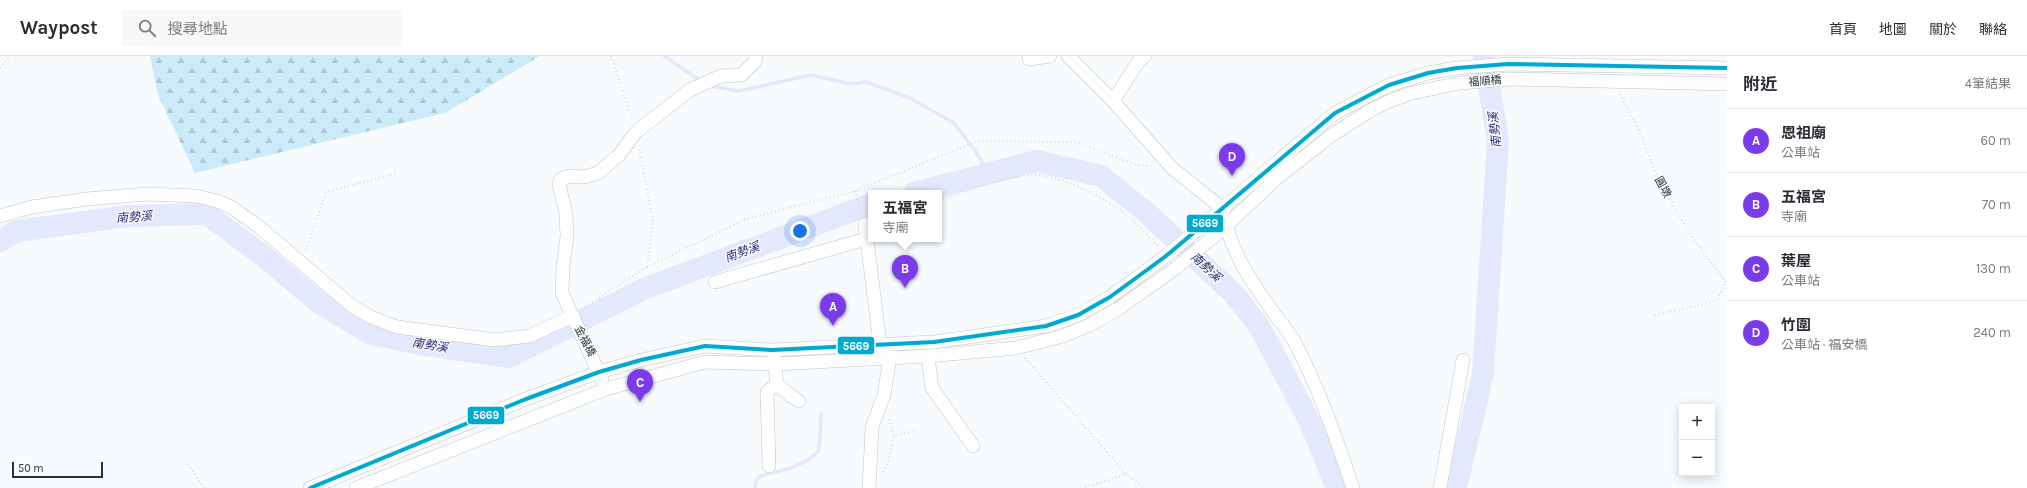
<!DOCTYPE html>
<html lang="zh-TW">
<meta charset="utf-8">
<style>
:root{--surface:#fff;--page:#f7f7f7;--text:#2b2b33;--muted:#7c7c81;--line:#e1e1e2;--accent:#7c3aed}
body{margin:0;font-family:Karla,"Noto Sans TC",sans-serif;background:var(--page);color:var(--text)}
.controls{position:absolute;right:12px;bottom:12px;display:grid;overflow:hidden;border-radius:0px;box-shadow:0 2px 10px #0003}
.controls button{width:36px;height:36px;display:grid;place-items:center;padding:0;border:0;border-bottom:1px solid var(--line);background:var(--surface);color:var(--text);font:20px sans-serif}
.scale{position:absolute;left:12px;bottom:10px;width:91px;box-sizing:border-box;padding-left:4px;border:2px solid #303132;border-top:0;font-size:11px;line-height:14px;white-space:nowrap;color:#303132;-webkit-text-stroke:3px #f7fcfe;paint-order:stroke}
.you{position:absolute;left:800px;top:175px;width:14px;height:14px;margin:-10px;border:3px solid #fff;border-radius:50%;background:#1a73e8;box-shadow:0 0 0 6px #1a73e833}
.badge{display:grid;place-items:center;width:26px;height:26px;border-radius:50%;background:var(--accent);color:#fff;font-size:13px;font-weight:700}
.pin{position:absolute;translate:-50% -33px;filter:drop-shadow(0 1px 2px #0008)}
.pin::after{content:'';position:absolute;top:21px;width:14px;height:12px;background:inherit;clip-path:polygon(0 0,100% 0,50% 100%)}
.popup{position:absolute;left:868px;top:134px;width:74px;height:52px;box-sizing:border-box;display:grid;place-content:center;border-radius:0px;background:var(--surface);filter:drop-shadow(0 1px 3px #0005);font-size:13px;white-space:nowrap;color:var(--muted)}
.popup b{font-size:15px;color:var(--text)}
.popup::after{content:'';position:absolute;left:50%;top:100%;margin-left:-8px;border:8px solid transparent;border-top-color:var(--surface)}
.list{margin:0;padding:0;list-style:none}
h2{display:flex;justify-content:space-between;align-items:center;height:52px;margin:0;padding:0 16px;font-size:17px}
h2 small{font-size:13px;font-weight:400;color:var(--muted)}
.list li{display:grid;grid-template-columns:26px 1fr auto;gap:12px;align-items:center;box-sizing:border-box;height:64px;padding:0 16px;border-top:1px solid var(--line)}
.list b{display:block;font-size:15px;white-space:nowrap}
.list p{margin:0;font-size:13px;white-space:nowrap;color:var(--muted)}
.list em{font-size:13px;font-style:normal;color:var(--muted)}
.icon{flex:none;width:22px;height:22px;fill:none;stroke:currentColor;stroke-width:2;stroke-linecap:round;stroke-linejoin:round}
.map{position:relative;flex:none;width:1727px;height:432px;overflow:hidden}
header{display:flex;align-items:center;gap:24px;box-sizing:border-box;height:56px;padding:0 20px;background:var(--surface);border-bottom:1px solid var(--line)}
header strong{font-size:19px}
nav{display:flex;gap:22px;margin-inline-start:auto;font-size:14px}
.search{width:280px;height:36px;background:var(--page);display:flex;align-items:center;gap:10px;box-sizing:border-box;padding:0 14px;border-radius:0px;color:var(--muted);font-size:15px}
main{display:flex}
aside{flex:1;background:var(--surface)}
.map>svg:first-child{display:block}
</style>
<header>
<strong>Waypost</strong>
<div class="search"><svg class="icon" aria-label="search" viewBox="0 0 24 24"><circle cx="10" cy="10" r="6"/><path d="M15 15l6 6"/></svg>搜尋地點</div>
<nav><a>首頁</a><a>地圖</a><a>關於</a><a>聯絡</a></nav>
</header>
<main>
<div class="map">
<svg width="1727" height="432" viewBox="0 0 1727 432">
<defs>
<pattern id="forest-firs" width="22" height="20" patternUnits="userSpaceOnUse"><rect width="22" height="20" fill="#cbeafa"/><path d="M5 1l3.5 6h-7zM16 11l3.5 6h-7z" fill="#afc9d7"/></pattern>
</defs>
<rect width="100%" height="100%" fill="#f8fbfd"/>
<path fill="url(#forest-firs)" d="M150,0H540L445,57L195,117L158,39Z"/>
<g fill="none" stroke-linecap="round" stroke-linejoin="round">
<g stroke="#e4e8fc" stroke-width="3.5">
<path d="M664,0L701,25"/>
<path d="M710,30L739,35L811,19L852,28L867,26L910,42L954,67L976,96L989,118"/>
<path d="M755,432L756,425L760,420L791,412L808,404L818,396L820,381L821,358"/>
</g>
<g stroke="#e4e8fc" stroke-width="22">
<path d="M914,137L1037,105L1101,120L1146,156L1234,238L1259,270L1310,366L1337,432"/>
<path d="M0,185L17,175L128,160L207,158L266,202L318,246L371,278L420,288L509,301L646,232L871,148"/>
<path d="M1456,432L1483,318L1498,85L1484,0"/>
</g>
<g stroke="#c2c4c5" stroke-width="14">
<g id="minor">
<path d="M1068,0L1113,45"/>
<path d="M1145,0L1138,6L1113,45L1172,112L1223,153C1228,192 1251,225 1273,256C1280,265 1288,275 1294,285C1319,332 1336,382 1353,432"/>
<path d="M1029,3L1050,0"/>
<path d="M0,160L32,151L87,143L147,138L197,140L217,145L231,151L258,170L352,250L371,261L397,271L495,284L529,280L573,260"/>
<path d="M865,168L880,288L890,302L884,339L872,371L869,432"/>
<path d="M715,226L866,183"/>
<path d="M928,300L932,332L973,390"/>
<path d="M602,324L562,237L563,210L567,180L566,158L559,129L561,123L570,120L584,121L598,117L619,99L636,76L690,34L721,20L741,19L755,6L756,0"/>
<path d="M777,328L791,340L799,345"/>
<path d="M769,410L767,336L777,328L774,301"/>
<path d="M310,432L526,343L599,316L641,304L705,290L772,294L934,286L1046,270L1078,259L1110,241L1166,200L1335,57L1389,29L1428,17L1457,12L1508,8L1727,12"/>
<path d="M356,432L606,333L705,306L776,308L928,300L1016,292L1063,280L1090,269L1118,253L1176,212L1225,171L1276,123L1332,79L1371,54L1390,45L1412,37L1460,27L1509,23L1727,28"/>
<path d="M1440,432L1463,304"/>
</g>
</g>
<g stroke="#d7d8d8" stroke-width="2" stroke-dasharray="1 3" stroke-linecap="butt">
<path d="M611,0L632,63"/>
<path d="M0,12L10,0"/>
<path d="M1620,38L1639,74L1656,118L1665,135L1692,181L1727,228"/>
<path d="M855,135L861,156"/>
<path d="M939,144C969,134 999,122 1030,119C1056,116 1108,143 1128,160C1138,169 1148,180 1158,190"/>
<path d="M306,194L326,136L397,117"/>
<path d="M647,211L746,163L855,135L978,85L1076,86L1137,109L1153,110"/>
<path d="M582,253L647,211L653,164L639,93"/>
<path d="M1655,259L1705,248L1717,243L1725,227"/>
<path d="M1025,302L1126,418L1082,432"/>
<path d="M889,363L894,380L916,374"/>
<path d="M188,408L204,432"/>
<path d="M883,416L888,405L894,380"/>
<path d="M1126,418L1144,432"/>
</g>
<use href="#minor" stroke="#fefeff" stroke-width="13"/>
<g stroke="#f7fcfe" stroke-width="7">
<path id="bus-1" d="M310,432L526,343L599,316L641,304L705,290L772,294L934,286L1046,270L1078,259L1110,241L1166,200L1335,57L1389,29L1428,17L1457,12L1508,8L1727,12"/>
</g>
<use href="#bus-1" stroke="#00a9ce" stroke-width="4"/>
</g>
<g text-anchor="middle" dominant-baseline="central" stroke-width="3" stroke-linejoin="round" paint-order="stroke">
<g font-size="11" fill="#303132" stroke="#f7fcfe">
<text transform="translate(1485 25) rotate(-4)">福順橋</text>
<text transform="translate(1663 131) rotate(61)">圓墩</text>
<text transform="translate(585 285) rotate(63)">金福橋</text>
</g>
<g font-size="12" font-style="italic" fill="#282770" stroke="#f7fcfe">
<text transform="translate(1495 74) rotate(-96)">南勢溪</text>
<text transform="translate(134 161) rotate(-4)">南勢溪</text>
<text transform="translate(742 196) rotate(-20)">南勢溪</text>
<text transform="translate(1206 211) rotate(43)">南勢溪</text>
<text transform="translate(430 289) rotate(9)">南勢溪</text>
</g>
</g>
<g stroke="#f7fcfe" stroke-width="1.5">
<rect x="1186" y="158" width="38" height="19" rx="4" fill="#00a9ce"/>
<rect x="837" y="280" width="38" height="19" rx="4" fill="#00a9ce"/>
<rect x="467" y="350" width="38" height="19" rx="4" fill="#00a9ce"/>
</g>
<g font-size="11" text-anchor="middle" font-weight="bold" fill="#fff">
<text x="1205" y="171">5669</text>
<text x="856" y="294">5669</text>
<text x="486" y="363">5669</text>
</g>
</svg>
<div class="controls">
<button>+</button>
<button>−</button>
</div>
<div class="scale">50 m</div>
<div class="you"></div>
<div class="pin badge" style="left:833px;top:270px">A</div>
<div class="pin badge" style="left:905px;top:232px">B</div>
<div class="popup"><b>五福宮</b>寺廟</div>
<div class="pin badge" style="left:640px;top:346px">C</div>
<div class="pin badge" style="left:1232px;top:120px">D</div>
</div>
<aside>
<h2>附近<small>4筆結果</small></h2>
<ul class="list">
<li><span class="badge">A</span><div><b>恩祖廟</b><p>公車站</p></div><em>60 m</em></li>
<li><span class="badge">B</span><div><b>五福宮</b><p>寺廟</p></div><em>70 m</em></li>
<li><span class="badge">C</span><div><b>葉屋</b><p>公車站</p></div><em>130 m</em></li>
<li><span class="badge">D</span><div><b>竹圍</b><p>公車站 · 福安橋</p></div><em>240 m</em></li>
</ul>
</aside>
</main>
